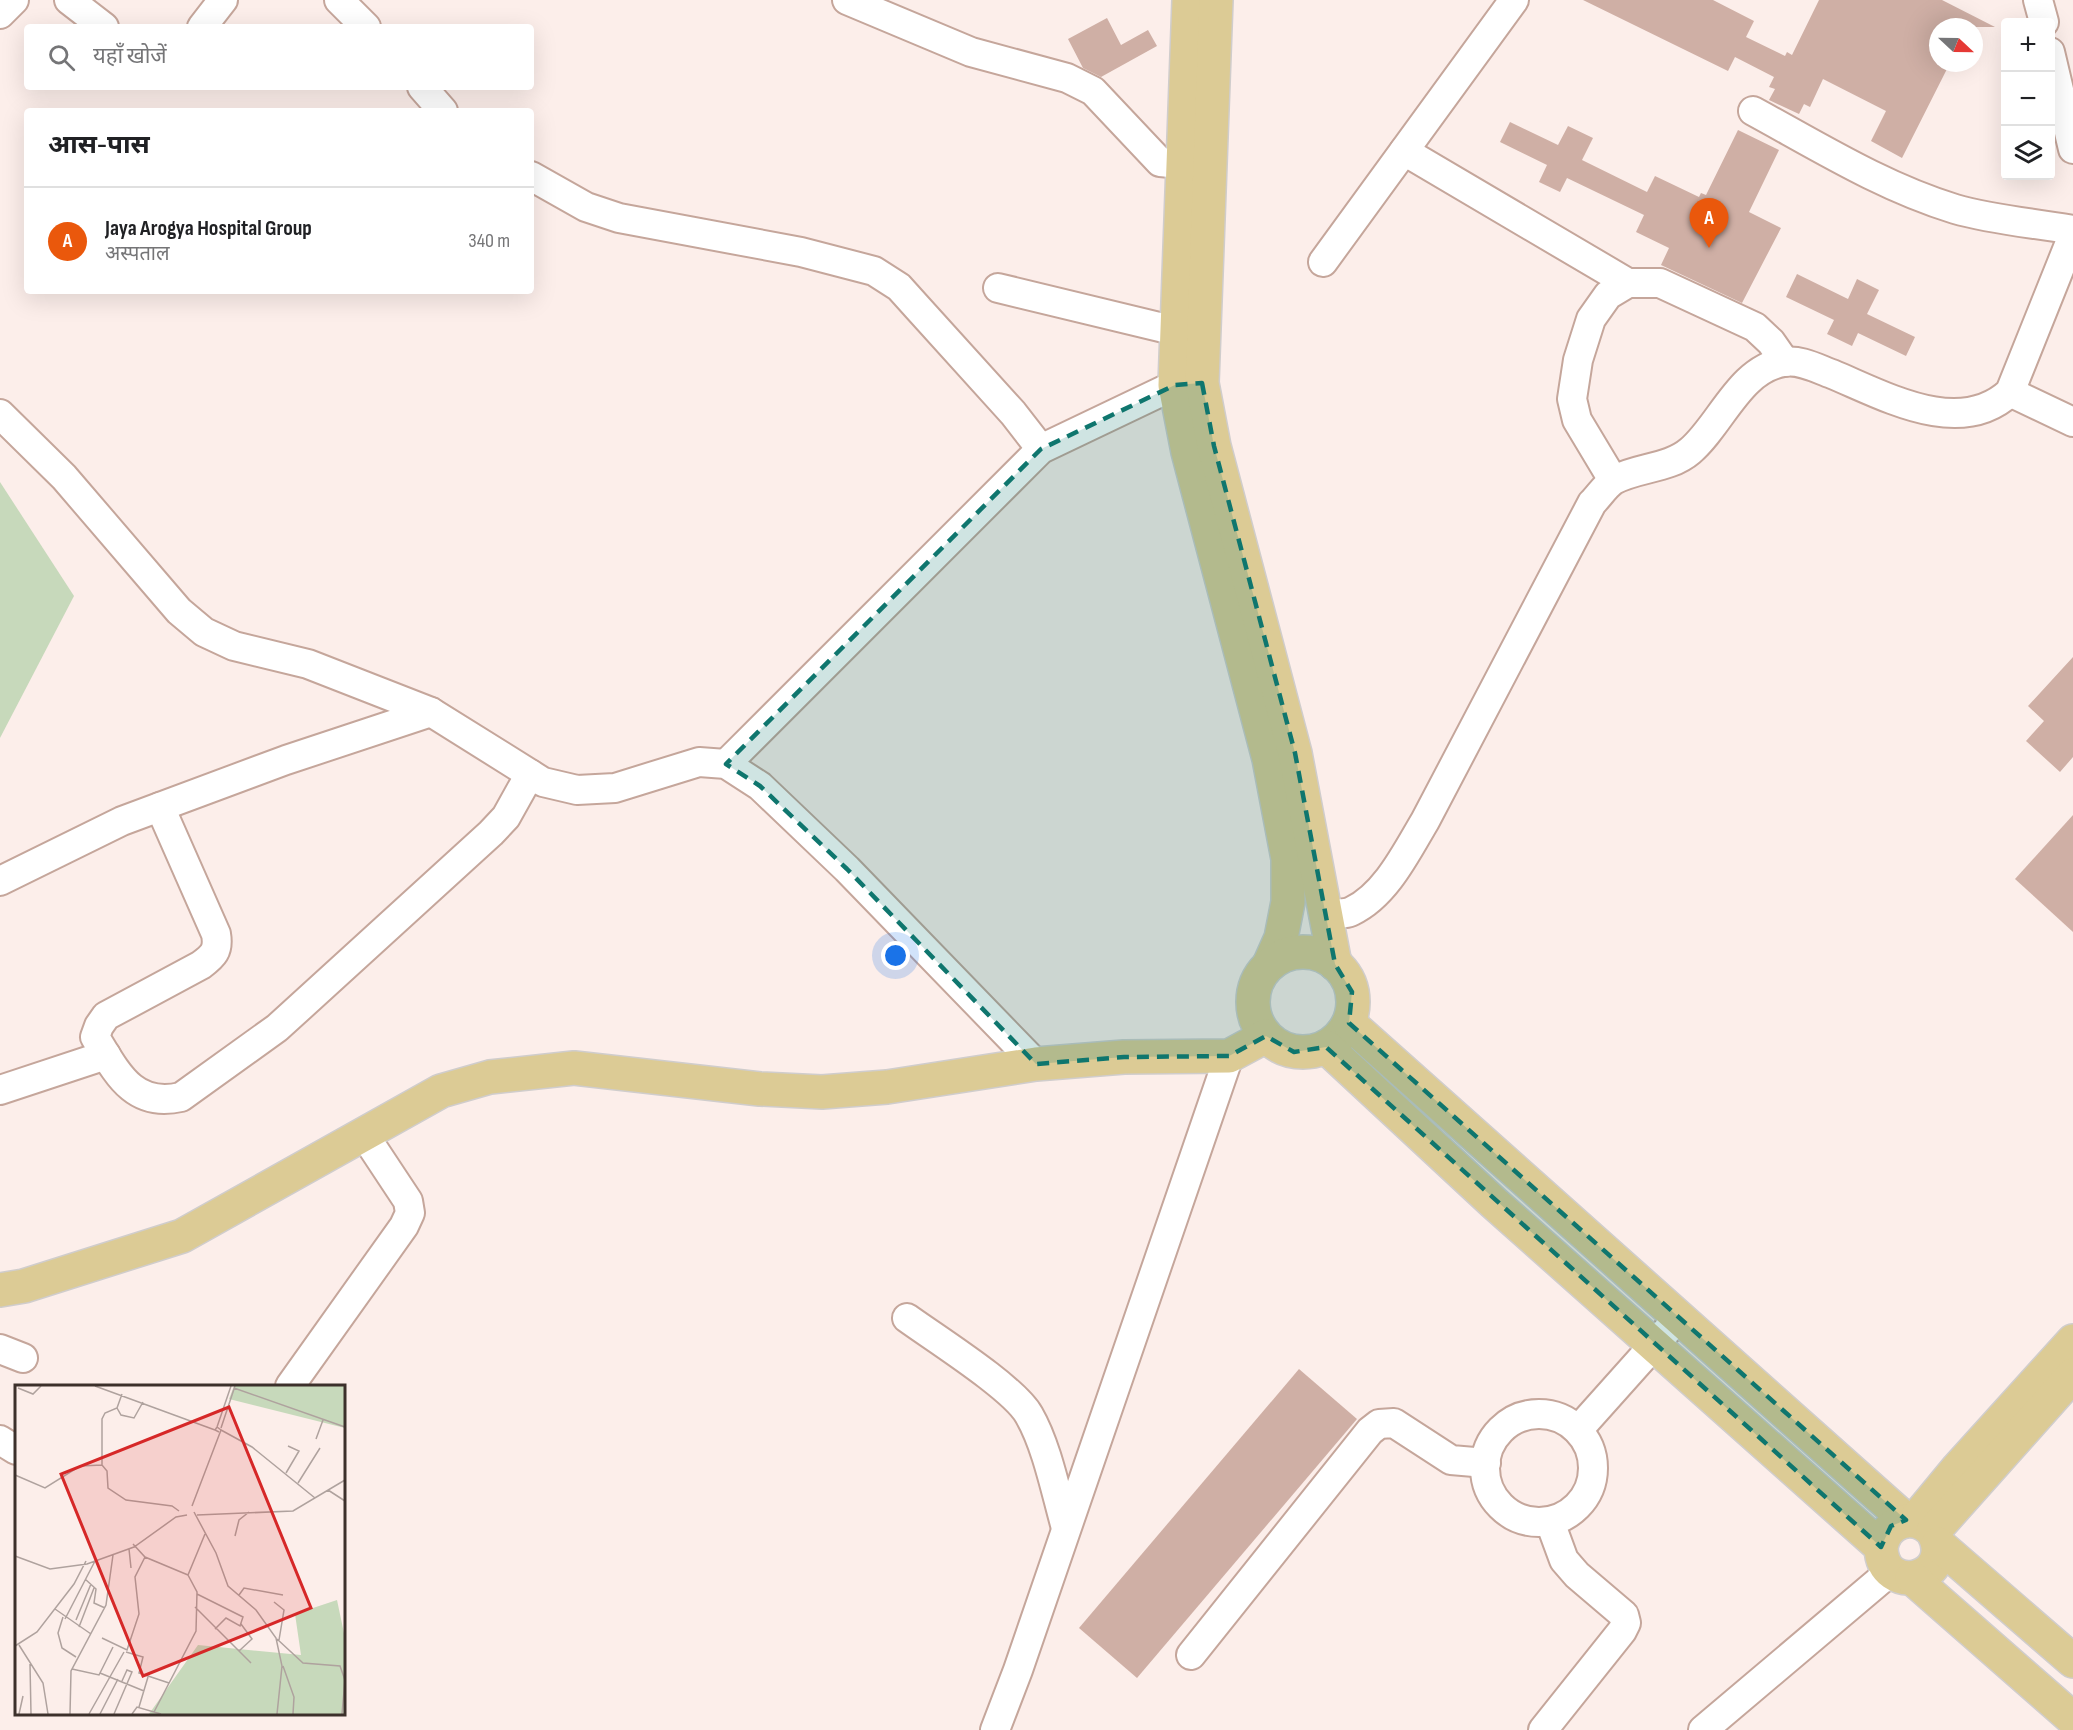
<!DOCTYPE html>
<html lang="hi">
<meta charset="utf-8">
<style>
:root{--surface:#fff;--page:#f6f6f6;--text:#202124;--muted:#757577;--line:#e0e0e0;--accent:#ea580c}
body{margin:0;font-family:"Sofia Sans Condensed","Noto Sans Devanagari",sans-serif;background:var(--page);color:var(--text)}
.controls{position:absolute;right:18px;top:18px;display:grid;overflow:hidden;border-radius:6px;box-shadow:0 6px 24px #0002}
.controls button{width:54px;height:54px;display:grid;place-items:center;padding:0;border:0;border-bottom:2px solid var(--line);background:var(--surface);color:var(--text);font:30px sans-serif}
.compass{position:absolute;left:1929px;top:18px;width:54px;height:54px;border-radius:50%;background:var(--surface);box-shadow:0 6px 24px #0002;rotate:112deg}
.you{position:absolute;left:896px;top:956px;width:21px;height:21px;margin:-15px;border:4px solid #fff;border-radius:50%;background:#1a73e8;box-shadow:0 0 0 9px #1a73e833}
.badge{display:grid;place-items:center;width:39px;height:39px;border-radius:50%;background:var(--accent);color:#fff;font-size:20px;font-weight:700}
.pin{position:absolute;translate:-50% -50px;filter:drop-shadow(0 2px 3px #0008)}
.pin::after{content:'';position:absolute;top:32px;width:21px;height:18px;background:inherit;clip-path:polygon(0 0,100% 0,50% 100%)}
.list{margin:0;padding:0;list-style:none}
h2{display:flex;justify-content:space-between;align-items:center;height:78px;margin:0;padding:0 24px;font-size:26px}
h2 small{font-size:20px;font-weight:400;color:var(--muted)}
.list li{display:grid;grid-template-columns:39px 1fr auto;gap:18px;align-items:center;box-sizing:border-box;height:108px;padding:0 24px;border-top:2px solid var(--line)}
.list b{display:block;font-size:22px;white-space:nowrap}
.list p{margin:0;font-size:20px;white-space:nowrap;color:var(--muted)}
.list em{font-size:20px;font-style:normal;color:var(--muted)}
.icon{flex:none;width:33px;height:33px;fill:none;stroke:currentColor;stroke-width:2;stroke-linecap:round;stroke-linejoin:round}
.map{position:relative;flex:none;width:2073px;height:1730px;overflow:hidden}
.search{position:absolute;background:var(--surface);box-shadow:0 6px 24px #0002;left:24px;top:24px;width:510px;height:66px;display:flex;align-items:center;gap:15px;box-sizing:border-box;padding:0 21px;border-radius:6px;color:var(--muted);font-size:22px}
.panel{position:absolute;background:var(--surface);box-shadow:0 6px 24px #0002;left:24px;top:108px;width:510px;height:186px;border-radius:6px}
.map>svg:first-child{display:block}
</style>
<div class="map">
<svg width="2073" height="1730" viewBox="0 0 2073 1730">
<rect width="100%" height="100%" fill="#fceeea"/>
<path fill="#c7d9bb" d="M0,482L74,596L0,738Z"/>
<g fill="#cfafa5">
<path d="M1583,0H1713L1754,21L1746,37L1785,56L1787,52L1792,55L1819,0H1942L1995,27H1938V63H1950L1902,158L1871,141L1886,111L1823,79L1810,107L1804,104L1799,114L1769,100L1775,89L1769,87L1774,77L1735,57L1728,71Z"/>
<path d="M1107,18L1121,45L1148,30L1157,46L1101,77L1083,68L1068,39Z"/>
<path d="M1510,122L1558,145L1568,126L1593,138L1582,160L1647,192L1655,176L1699,197L1701,193L1706,195L1738,130L1779,150L1749,212L1781,228L1742,303L1661,265L1669,248L1636,232L1644,215L1567,178L1560,192L1539,182L1547,165L1500,142Z"/>
<path d="M1797,274L1848,299L1857,279L1879,290L1867,314L1915,337L1906,356L1858,333L1852,346L1827,334L1834,320L1786,297Z"/>
<path d="M2073,657V757L2060,772L2026,741L2044,721L2028,706Z"/>
<path d="M2073,815V932L2015,879Z"/>
<path d="M1299,1369L1357,1419L1137,1678L1079,1628Z"/>
</g>
<g fill="none" stroke-linecap="round" stroke-linejoin="round">
<g stroke="#c5a69b" stroke-width="32">
<g id="minor">
<path d="M69,0L104,27"/>
<path d="M339,0L366,27"/>
<path d="M847,0L971,52L1067,78L1093,91L1160,162L1181,164"/>
<path d="M2038,0L2044,22"/>
<path d="M0,14L14,0"/>
<path d="M202,27L223,0"/>
<path d="M2050,52L2073,149"/>
<path d="M422,87L443,111"/>
<path d="M1753,111C1819,147 1883,187 1955,209C1993,220 2034,223 2073,230"/>
<path d="M1404,151L1628,283"/>
<path d="M531,176L586,207L619,218L801,252L874,271L899,287L917,307L1013,413L1041,449"/>
<path d="M1323,262L1514,0"/>
<path d="M998,288L1176,331"/>
<path d="M2010,392L2073,422"/>
<path d="M0,414L64,477L179,611L204,632L234,646L308,664L431,712L543,782L577,790L615,788L699,762L726,764L760,786L847,869L1036,1064"/>
<path d="M1613,480L1577,420L1572,399L1578,360L1591,319L1608,295L1628,283H1660L1755,327L1771,342L1785,362"/>
<path d="M726,764L1041,449L1175,385L1197,384"/>
<path d="M160,807L216,934C219,951 213,956 201,965L106,1016L99,1026L95,1037C117,1073 133,1108 181,1097L277,1028L491,833L506,817L530,774"/>
<path d="M0,881L122,821L286,760L431,712"/>
<path d="M1324,914C1332,913 1345,915 1352,911C1386,895 1407,851 1425,821L1592,503C1599,496 1606,485 1614,480C1638,467 1669,469 1690,451C1721,425 1739,369 1784,362C1800,359 1818,369 1832,374C1885,396 1960,439 2010,392L2073,235"/>
<path d="M0,1090L106,1055"/>
<path d="M907,1318C936,1339 1014,1388 1029,1415C1047,1446 1056,1493 1066,1528"/>
<path d="M0,1349L23,1358"/>
<path d="M290,1386L404,1226L410,1213L408,1201L363,1133"/>
<circle cx="1539" cy="1468" r="54"/>
<path d="M1578,1430L1679,1317"/>
<path d="M0,1440L16,1450"/>
<path d="M1191,1655L1370,1431L1379,1424L1394,1423L1451,1460L1486,1463"/>
<path d="M995,1730L1018,1670L1229,1056"/>
<path d="M1543,1730L1622,1631L1626,1623L1624,1615L1577,1575L1564,1560L1550,1522"/>
<path d="M1703,1730L1891,1571"/>
</g>
</g>
<g stroke="#d0cdcc" stroke-width="36">
<g id="major">
<path d="M1189,0L1175,385L1188,452L1269,759L1288,859V902L1281,938L1269,965"/>
<path d="M1216,0L1202,383L1214,446L1295,753L1335,964"/>
<circle cx="1303" cy="1002" r="50"/>
<path d="M1349,1023L1906,1520"/>
<path d="M1326,1047L1494,1203L1881,1547C1882,1599 1958,1579 1933,1532C1915,1512 1886,1520 1881,1547"/>
<path d="M0,1290L24,1286L182,1236L441,1091L490,1077L574,1068L760,1089L822,1092L887,1087L1036,1064L1124,1057L1229,1056L1266,1036"/>
<path d="M1915,1520L1958,1468L2073,1341"/>
<path d="M1933,1532L2073,1375"/>
<path d="M1938,1544L2073,1661"/>
<path d="M1912,1578L2073,1719"/>
</g>
</g>
<use href="#minor" stroke="#fff" stroke-width="28"/>
<use href="#major" stroke="#dccb95" stroke-width="33"/>
</g>
<path fill="#0f766e" fill-opacity="0.2" stroke="#0f766e" stroke-width="4.5" stroke-dasharray="12 8" stroke-linejoin="round" d="M1202,383L1214,446L1295,753L1335,964L1352,992L1349,1023L1906,1520L1891,1526L1881,1547L1326,1047L1294,1052L1266,1036L1229,1056L1124,1057L1036,1064L847,869L760,786L726,764L1041,449L1175,385Z"/>
<g transform="translate(15 1385)">
<rect width="330" height="330" fill="#fceeea"/>
<path d="M219,1H330V43L214,14ZM322,215L330,253V329H134L183,260L286,270L280,229Z" fill="#c7d9bb"/>
<path fill="none" stroke="#afa29e" stroke-width="1.5" d="M80,1L200,45M3,3L18,9L26,1M219,3L330,42M102,23L106,30L119,33L128,17M202,42L216,1M206,43L220,1M206,45L237,62L300,113M301,54L308,35M87,80V34L90,28L102,23L107,9M271,88L284,66L273,61M0,90L30,103L65,81L87,80L92,86L93,103L111,115L157,121L164,126M283,98L305,63M313,105L330,116M177,121L206,45L202,42L200,45L204,47M179,127L201,168L213,201L241,225L261,253L267,281L262,329M182,130L278,126L330,95M220,151L224,135L234,127M118,159L130,172L173,190M114,164L116,183M0,171L35,184L72,179L119,162L161,132L172,130M70,194L81,204L79,218L90,223M182,209L228,232L225,241L211,233L200,244M224,210L229,203L268,210M259,217L269,225L264,255M180,222L236,278M40,224L76,249M48,232L43,248L47,263L61,272M50,234L80,176M61,235L76,199M64,242L79,203M87,253L112,265L124,229L120,192L130,172M262,254L288,278L325,281L330,295M4,260L28,298L33,329M0,261L22,247L59,199L71,176M224,266L237,254L226,239M111,267L128,272L124,288L154,298M15,279L16,329M268,281L279,312L278,329M57,284L84,290L98,262M85,288L129,306M124,322L133,292M139,327L181,246L182,207L173,190L190,149M4,329L8,311M55,329L56,286L91,220L98,170M74,329L109,267M85,329L103,294M99,329L117,287L112,285L107,296M117,329L122,322L146,329M327,329L330,295"/>
<path fill="#d62828" fill-opacity="0.15" stroke="#d62828" stroke-width="3" d="M214,22L296,223L128,291L46,89Z"/>
<rect width="330" height="330" fill="none" stroke="#3c302b" stroke-width="3"/>
</g>
</svg>
<div class="controls">
<button>+</button>
<button>−</button>
<button><svg class="icon" aria-label="layers" viewBox="0 0 24 24"><path d="M12 4l9 5-9 5-9-5zM3 14l9 5 9-5"/></svg></button>
</div>
<svg class="compass" viewBox="-18 -18 36 36"><path d="M0-13l5 13h-10z" fill="#e53935"/><path d="M0 13l5-13h-10z" fill="#757577"/></svg>
<div class="you"></div>
<div class="pin badge" style="left:1709px;top:248px">A</div>
<div class="search"><svg class="icon" aria-label="search" viewBox="0 0 24 24"><circle cx="10" cy="10" r="6"/><path d="M15 15l6 6"/></svg>यहाँ खोजें</div>
<section class="panel">
<h2>आस-पास<small></small></h2>
<ul class="list">
<li><span class="badge">A</span><div><b>Jaya Arogya Hospital Group</b><p>अस्पताल</p></div><em>340 m</em></li>
</ul>
</section>
</div>
